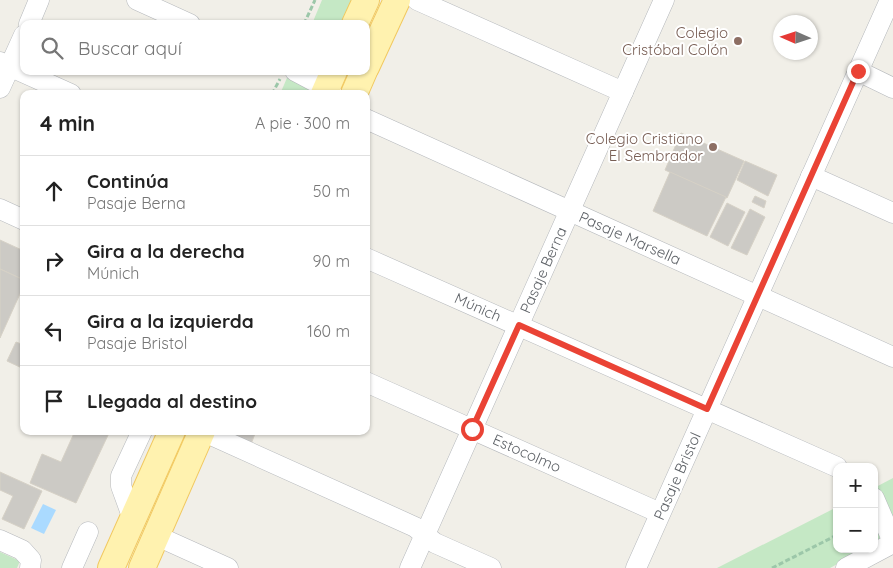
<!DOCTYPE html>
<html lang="es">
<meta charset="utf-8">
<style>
:root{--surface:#fff;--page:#f2f2f2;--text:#222;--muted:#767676;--line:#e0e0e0}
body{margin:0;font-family:Quicksand,sans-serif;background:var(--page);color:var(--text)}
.controls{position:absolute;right:15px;bottom:15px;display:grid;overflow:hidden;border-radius:10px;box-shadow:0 1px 4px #0004}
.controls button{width:45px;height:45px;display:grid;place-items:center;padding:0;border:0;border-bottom:1px solid var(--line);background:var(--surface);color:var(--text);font:25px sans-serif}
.compass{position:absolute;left:773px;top:15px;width:45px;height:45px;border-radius:50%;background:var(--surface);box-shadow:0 1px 4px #0004;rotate:273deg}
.stop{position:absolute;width:15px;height:15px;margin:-11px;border:4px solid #ea4335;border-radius:50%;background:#fff}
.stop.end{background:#ea4335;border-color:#fff;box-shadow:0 1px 5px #0008}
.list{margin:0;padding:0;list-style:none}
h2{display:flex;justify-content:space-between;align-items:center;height:65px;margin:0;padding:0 20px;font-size:21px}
h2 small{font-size:16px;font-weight:400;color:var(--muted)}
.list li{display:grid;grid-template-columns:32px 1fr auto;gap:15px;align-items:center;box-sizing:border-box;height:70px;padding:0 20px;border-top:1px solid var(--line)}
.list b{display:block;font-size:19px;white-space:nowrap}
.list p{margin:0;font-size:16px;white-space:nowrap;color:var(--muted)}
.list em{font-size:16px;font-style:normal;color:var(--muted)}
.icon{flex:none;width:28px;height:28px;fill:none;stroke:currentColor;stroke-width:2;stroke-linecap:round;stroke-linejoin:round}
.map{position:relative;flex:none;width:893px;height:568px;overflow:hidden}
.search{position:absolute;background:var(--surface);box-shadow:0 1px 4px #0004;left:20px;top:20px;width:350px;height:55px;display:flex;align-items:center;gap:12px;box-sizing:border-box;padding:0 18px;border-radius:10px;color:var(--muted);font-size:19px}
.panel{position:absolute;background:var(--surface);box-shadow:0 1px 4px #0004;left:20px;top:90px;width:350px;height:345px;border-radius:10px}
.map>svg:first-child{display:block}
</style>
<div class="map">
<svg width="893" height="568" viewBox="0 0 893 568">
<rect width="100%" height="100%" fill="#f1efe8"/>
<g fill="#c5e8c5">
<path d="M322,0H359L348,24H312Z"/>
<path d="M290,71H326L316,94H280Z"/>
<path d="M893,478V535L874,545V488Z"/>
<path d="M837,507V549H865L830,568H717Z"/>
<path d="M0,552L20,561L17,568H0Z"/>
</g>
<path fill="#aadaff" d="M43,504L56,510L44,534L31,528Z"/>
<g fill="#cccac5" stroke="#d6d1c6">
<path d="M681,133L744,161L727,198L665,170Z"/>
<path d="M745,161L777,175L768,196L737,180Z"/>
<path d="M670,172L726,197L707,236L653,211Z"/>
<path d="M755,196L766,201L764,208L752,202Z"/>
<path d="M727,203L745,212L728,246L710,237Z"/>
<path d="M750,209L765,217L747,255L731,248Z"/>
<path d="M0,240L24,251V280L0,269Z"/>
<path d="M0,269L24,280V285L0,338Z"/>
<path d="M16,342L24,345V369L7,361Z"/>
<path d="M75,431H110L76,503L30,483L42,454L61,462Z"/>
<path d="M232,431H256L250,447L229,438Z"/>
<path d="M0,472L42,491L24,529L2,519L13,496L0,490Z"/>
</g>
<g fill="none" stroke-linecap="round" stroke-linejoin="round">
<g stroke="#b5b8bc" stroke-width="21">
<g id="minor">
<path d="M137,0L190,24"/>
<path d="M417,0L623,92"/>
<path d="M29,24L39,0"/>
<path d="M0,62L71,94"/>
<path d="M295,71L327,88L332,94"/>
<path d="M858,71L893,88"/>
<path d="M0,88L24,35"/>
<path d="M366,119L893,357"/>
<path d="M811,176L893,213"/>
<path d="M0,209L24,220"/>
<path d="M366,258L837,467"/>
<path d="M366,382L660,513"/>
<path d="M202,431L415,527L435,543L491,568"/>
<path d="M874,498L893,542"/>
<path d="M133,519L121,486V476L142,431"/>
<path d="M157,536L228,568"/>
<path d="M0,540L22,550L31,560L30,568"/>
<path d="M72,568L88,532"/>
<path d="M410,568L664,0"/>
<path d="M636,568L890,0"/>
<path d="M846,568L893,543"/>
</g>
</g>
<g stroke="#f2c960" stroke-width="28">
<g id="major">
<path d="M355,24L366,0"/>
<path d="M366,67L397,0"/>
<path d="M324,94L334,71"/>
<path d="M354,94L364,71"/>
<path d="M111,568L172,431"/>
<path d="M142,568L202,431"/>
</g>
</g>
<g stroke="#9cc7a9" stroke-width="3" stroke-dasharray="5 2.5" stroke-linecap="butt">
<path d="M304,24L315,0"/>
<path d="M272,94L280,79"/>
<path d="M772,568L837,535"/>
</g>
<use href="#minor" stroke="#fff" stroke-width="20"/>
<use href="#major" stroke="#fff2af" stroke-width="26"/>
</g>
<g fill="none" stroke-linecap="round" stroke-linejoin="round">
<path stroke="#ea4335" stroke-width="6" d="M472,429L519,325L707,409L858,71"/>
</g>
<g fill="#8d6e63" stroke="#fff" stroke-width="2">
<circle cx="738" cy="41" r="5"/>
<circle cx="713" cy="147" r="5"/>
</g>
<g text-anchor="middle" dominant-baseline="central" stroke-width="4" stroke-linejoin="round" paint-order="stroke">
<g font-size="15" fill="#785e54" stroke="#fff" text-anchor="end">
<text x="728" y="32">Colegio<tspan x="728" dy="17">Cristóbal Colón</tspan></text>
<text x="703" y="138">Colegio Cristiano<tspan x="703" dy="17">El Sembrador</tspan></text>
</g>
<g font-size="15" fill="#5f6368" stroke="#fff">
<text transform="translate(630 238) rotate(24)">Pasaje Marsella</text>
<text transform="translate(543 270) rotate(-66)">Pasaje Berna</text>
<text transform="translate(478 307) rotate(24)">Múnich</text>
<text transform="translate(527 453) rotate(24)">Estocolmo</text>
<text transform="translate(677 476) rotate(-66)">Pasaje Bristol</text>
</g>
</g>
</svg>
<div class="controls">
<button>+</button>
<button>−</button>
</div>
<svg class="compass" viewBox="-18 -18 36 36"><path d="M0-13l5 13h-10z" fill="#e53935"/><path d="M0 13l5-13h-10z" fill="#767676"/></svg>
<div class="stop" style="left:472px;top:429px"></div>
<div class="stop end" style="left:858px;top:71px"></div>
<div class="search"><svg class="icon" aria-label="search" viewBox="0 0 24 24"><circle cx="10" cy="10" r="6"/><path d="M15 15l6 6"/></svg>Buscar aquí</div>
<section class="panel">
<h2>4 min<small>A pie · 300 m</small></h2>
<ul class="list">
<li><svg class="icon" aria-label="ahead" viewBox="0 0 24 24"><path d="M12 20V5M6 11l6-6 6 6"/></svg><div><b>Continúa</b><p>Pasaje Berna</p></div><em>50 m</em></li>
<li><svg class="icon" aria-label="right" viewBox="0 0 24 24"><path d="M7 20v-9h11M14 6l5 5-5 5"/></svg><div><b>Gira a la derecha</b><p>Múnich</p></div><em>90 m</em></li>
<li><svg class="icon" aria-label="left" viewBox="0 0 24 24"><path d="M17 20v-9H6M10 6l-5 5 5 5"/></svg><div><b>Gira a la izquierda</b><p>Pasaje Bristol</p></div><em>160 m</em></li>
<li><svg class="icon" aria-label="arrive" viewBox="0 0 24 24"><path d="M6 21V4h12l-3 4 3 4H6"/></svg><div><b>Llegada al destino</b></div></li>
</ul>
</section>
</div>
